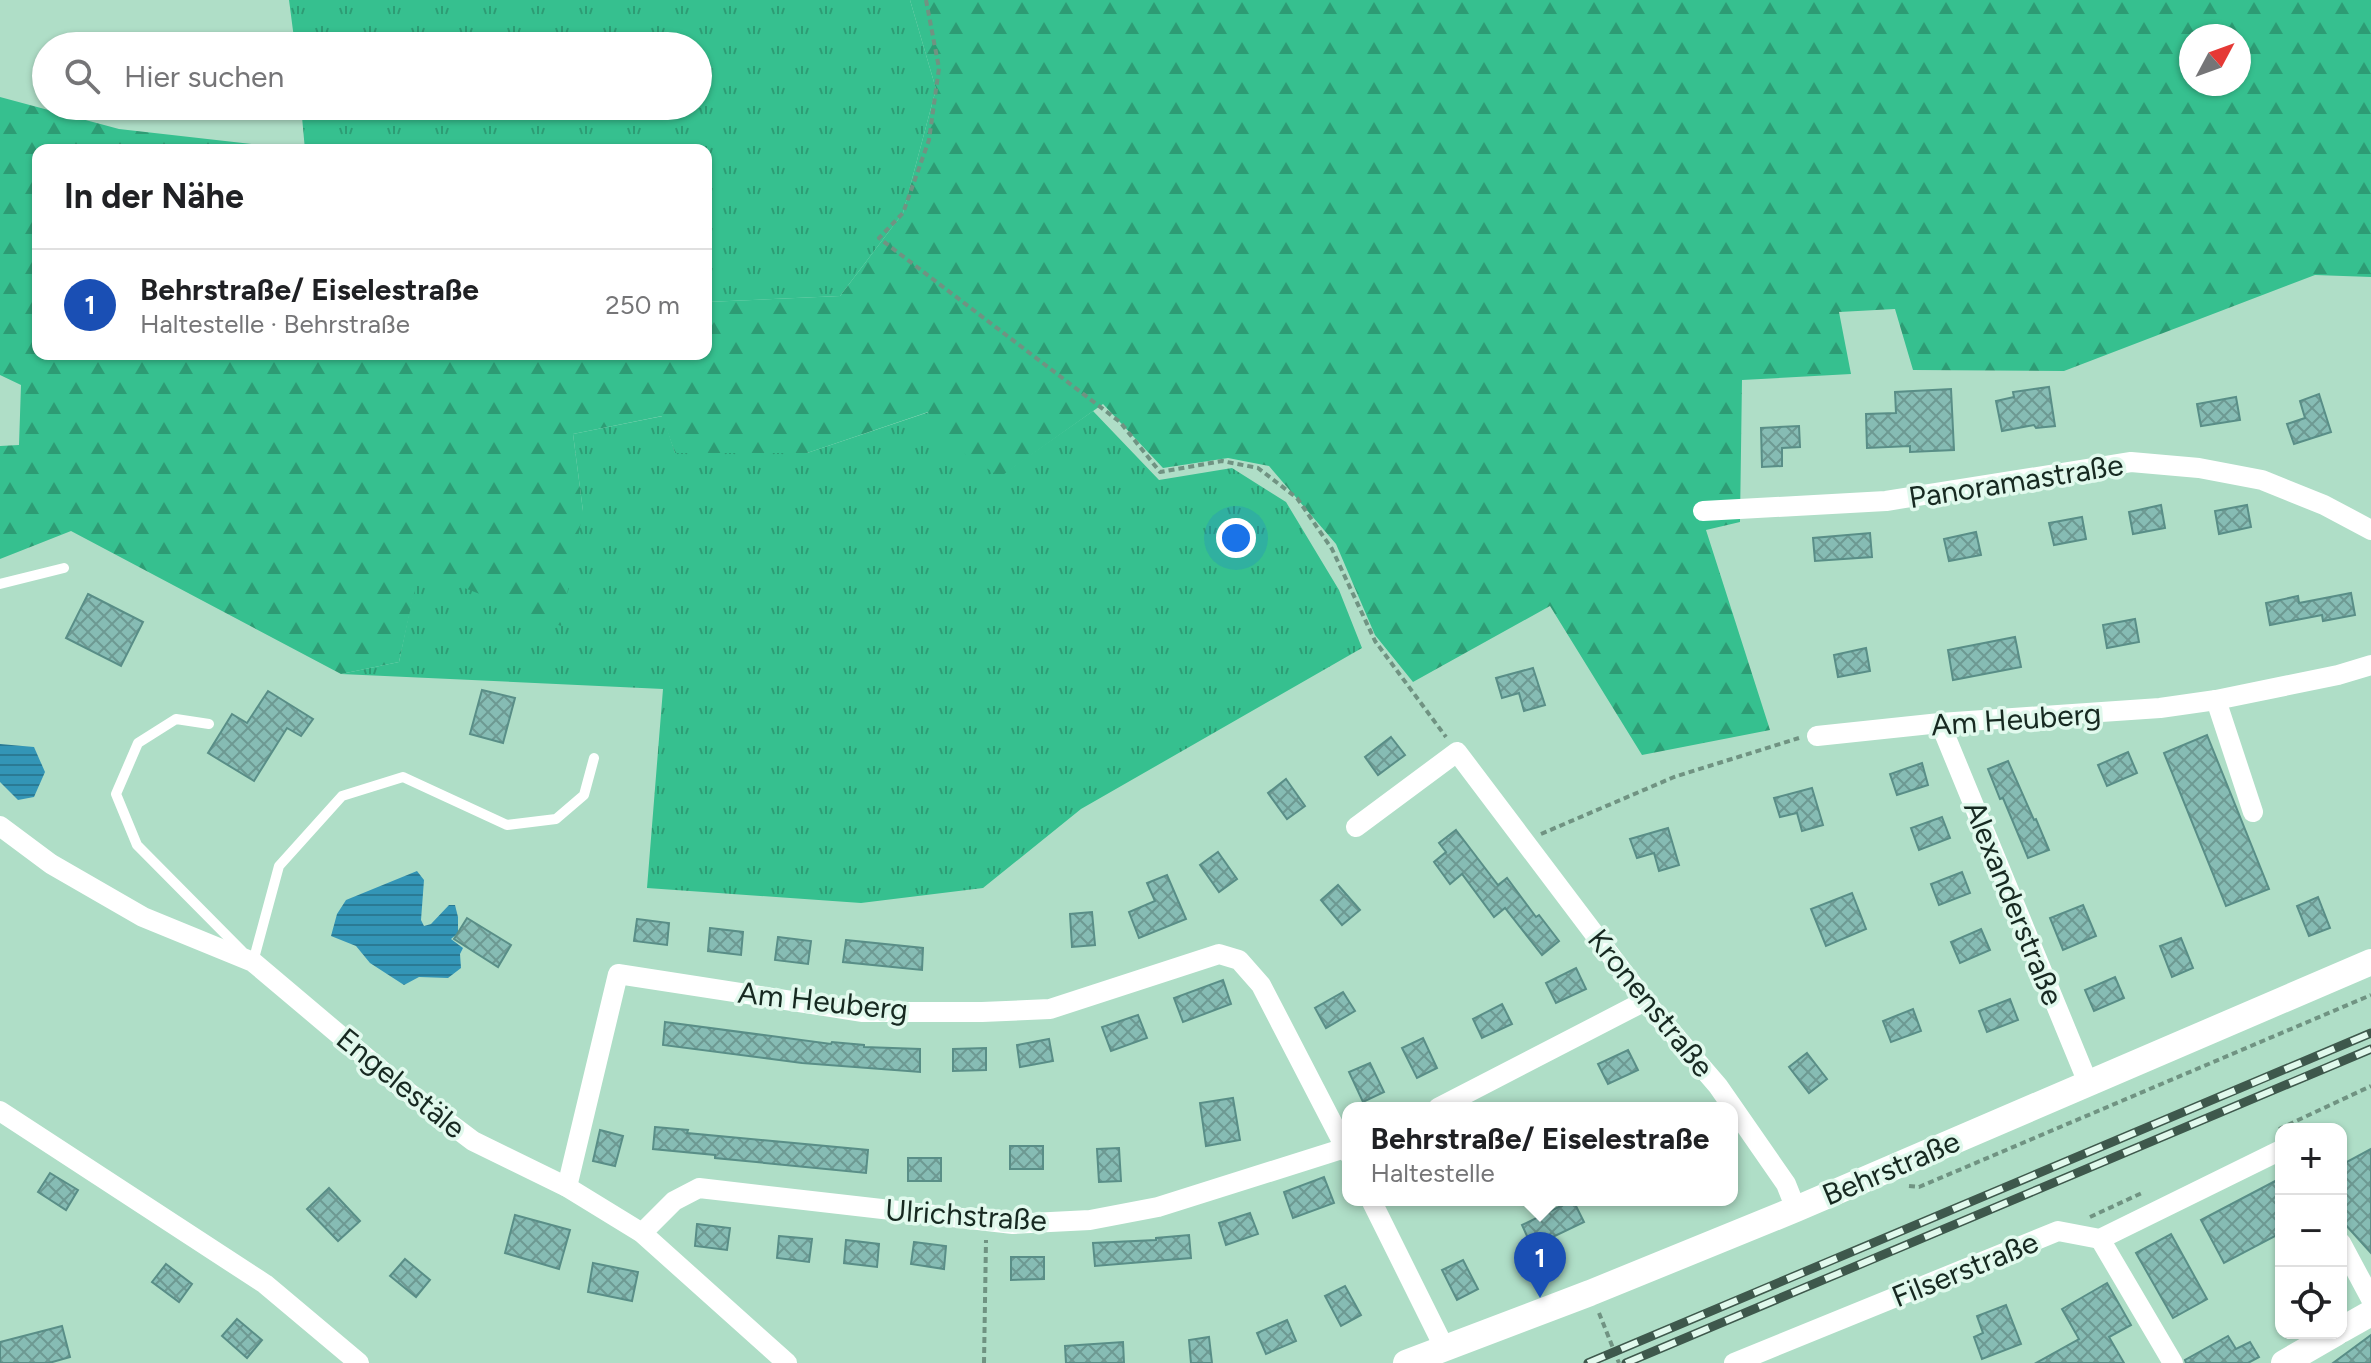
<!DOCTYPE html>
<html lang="de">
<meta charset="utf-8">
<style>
:root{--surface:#fff;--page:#f6f6f6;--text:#202124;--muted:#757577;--line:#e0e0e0;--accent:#bf4494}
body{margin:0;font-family:Figtree,sans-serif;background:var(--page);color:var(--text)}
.controls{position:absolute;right:24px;bottom:24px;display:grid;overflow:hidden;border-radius:16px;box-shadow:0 2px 6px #0004}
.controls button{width:72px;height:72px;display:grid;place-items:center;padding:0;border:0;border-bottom:2px solid var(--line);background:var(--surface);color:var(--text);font:40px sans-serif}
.compass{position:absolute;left:2179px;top:24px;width:72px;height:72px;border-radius:50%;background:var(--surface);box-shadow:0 2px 6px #0004;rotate:49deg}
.you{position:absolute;left:1236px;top:538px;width:28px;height:28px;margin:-20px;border:6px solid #fff;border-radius:50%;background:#1a73e8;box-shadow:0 0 0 12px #1a73e833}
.badge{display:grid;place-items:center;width:52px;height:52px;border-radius:50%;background:var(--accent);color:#fff;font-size:26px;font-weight:700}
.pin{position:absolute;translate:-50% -66px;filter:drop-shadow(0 2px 4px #0008)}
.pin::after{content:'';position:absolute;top:42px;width:28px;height:24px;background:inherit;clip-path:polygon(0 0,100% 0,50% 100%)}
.popup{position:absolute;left:1342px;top:1102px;width:396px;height:104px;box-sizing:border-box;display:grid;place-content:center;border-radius:16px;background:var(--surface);filter:drop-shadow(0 2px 6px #0005);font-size:26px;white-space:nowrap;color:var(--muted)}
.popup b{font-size:30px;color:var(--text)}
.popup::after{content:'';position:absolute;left:50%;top:100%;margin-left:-16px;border:16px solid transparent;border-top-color:var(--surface)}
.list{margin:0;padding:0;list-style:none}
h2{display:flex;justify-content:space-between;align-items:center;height:104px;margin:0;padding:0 32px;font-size:34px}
h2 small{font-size:26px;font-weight:400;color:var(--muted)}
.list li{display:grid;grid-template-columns:52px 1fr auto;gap:24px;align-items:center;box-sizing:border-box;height:112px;padding:0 32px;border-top:2px solid var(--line)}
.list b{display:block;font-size:30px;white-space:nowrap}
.list p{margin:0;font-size:26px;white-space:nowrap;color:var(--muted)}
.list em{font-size:26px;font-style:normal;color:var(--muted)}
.icon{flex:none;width:44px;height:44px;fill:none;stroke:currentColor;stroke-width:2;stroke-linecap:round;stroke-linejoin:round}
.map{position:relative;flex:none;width:2371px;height:1363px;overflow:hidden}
.search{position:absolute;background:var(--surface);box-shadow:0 2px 6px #0004;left:32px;top:32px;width:680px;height:88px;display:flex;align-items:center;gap:20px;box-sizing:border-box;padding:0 28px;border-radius:44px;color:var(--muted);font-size:30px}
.panel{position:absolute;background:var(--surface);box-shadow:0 2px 6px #0004;left:32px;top:144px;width:680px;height:216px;border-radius:16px}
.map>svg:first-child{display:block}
</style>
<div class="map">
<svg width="2371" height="1363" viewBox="0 0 2371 1363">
<defs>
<pattern id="grass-tufts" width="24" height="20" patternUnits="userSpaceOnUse" patternTransform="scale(2)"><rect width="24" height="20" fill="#36c08f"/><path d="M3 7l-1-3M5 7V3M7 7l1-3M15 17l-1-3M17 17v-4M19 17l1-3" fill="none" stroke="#2d9c74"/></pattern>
<pattern id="forest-firs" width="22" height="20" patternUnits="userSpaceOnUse" patternTransform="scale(2)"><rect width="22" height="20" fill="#36c08f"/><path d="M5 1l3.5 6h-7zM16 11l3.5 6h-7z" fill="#2d9c74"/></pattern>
<pattern id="water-rules" width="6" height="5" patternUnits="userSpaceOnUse" patternTransform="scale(2)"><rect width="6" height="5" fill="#3395b6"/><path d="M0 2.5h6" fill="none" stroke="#2a7a94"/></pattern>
<pattern id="building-cross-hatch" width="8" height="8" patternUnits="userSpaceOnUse" patternTransform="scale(2)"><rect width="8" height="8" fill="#86bcb4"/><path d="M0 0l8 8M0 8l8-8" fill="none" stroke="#6d9992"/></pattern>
</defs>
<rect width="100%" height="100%" fill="#afdec7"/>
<g fill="url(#grass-tufts)">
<path d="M289,0H910L936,89L903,213L840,296L706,302V150H305L301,106H698V46H295Z"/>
<path d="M1093,411L1159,480L1232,468L1286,502L1339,590L1362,648L1081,809L983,888L861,903L647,888L663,689L341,674L399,662L418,570L583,511L573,434L663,416L675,453H807L929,412L1000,476Z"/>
</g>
<path fill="url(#forest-firs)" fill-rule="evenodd" d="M910,0H2371V277L2315,275L2064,371L1913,370L1895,309L1839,312L1851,374L1742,380L1740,522L1706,530L1770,730L1642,755L1550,606L1413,682L1375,635L1336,544L1269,466L1228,458L1163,468L1103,404L1000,477L939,437L928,412L807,453H675L662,416L573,434L583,511L561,626L419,570L399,662L341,674L71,531L0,559V446L19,445L21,385L0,375V97L119,129L305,150H38V354H706V302L840,296L903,213L936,89ZM2191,36H2239V84H2191Z"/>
<g fill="url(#water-rules)">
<path d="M0,744L34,747L45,772L34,797L18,800L0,782Z"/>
<path d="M417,871L424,880L421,920L424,926L431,924L449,905H455L458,917V933L451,939L463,948L460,954L461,968L448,978L419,977L404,985L370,963L356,946L331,936L337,914L346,900Z"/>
</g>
<g fill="url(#building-cross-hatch)" stroke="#598e87" stroke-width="2">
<path d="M2049,387L2055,426L2036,428L2034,425L2002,431L1996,401L2014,397L2013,392Z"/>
<path d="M1951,389L1954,450L1910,452V446L1867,448L1866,414L1896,413L1895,392Z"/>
<path d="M2319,394L2331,432L2294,444L2287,424L2305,418L2300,401Z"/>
<path d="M2236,397L2240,420L2201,426L2197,404Z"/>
<path d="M1799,426L1800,447L1782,448V466L1762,467L1761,428Z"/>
<path d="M2161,505L2165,528L2133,534L2129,512Z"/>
<path d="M2247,505L2251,527L2219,534L2215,511Z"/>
<path d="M2082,517L2086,539L2054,545L2049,523Z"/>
<path d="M1976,532L1981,555L1949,561L1944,539Z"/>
<path d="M1870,533L1872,557L1815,561L1813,538Z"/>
<path d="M2351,593L2355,615L2323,621L2322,615L2270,625L2266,603L2298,596L2299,603Z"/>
<path d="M88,594L143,622L121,666L66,638Z"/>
<path d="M2135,619L2139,642L2107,648L2103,625Z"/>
<path d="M2015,637L2021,667L1953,680L1948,650Z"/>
<path d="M1866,648L1870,671L1838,677L1834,655Z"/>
<path d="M1533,668L1545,705L1524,711L1519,693L1502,698L1496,678Z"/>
<path d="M482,690L515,698L503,743L470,734Z"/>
<path d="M268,691L313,719L301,736L287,728L254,781L208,753L232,714L247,723Z"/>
<path d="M2207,735L2269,889L2226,906L2164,753Z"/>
<path d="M1391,737L1405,755L1378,775L1365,757Z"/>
<path d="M2128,752L2137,773L2107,786L2098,765Z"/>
<path d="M2008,761L2034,820L2036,819L2049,850L2028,858L2003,798L2000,799L1988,769Z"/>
<path d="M1922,763L1928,785L1897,795L1890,774Z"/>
<path d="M1286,779L1305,806L1287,819L1268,793Z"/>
<path d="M1812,788L1823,825L1802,831L1797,813L1780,817L1774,798Z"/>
<path d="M1942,817L1950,838L1919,850L1911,828Z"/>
<path d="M1668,828L1679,865L1659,871L1654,853L1637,858L1630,839Z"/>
<path d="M1456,830L1498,885L1507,878L1536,917L1539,915L1559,941L1542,955L1505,908L1494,917L1462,874L1450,884L1434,862L1446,852L1439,843Z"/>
<path d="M1218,852L1237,879L1219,892L1200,865Z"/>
<path d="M1962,872L1970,893L1939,905L1931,884Z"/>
<path d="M1167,875L1186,919L1139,938L1129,912L1155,901L1147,883Z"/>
<path d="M1338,885L1360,910L1342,925L1321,900Z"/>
<path d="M1852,893L1866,929L1826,946L1811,909Z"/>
<path d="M2318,897L2330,928L2309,936L2297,906Z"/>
<path d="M2083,905L2096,936L2063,950L2050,918Z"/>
<path d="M1092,912L1095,945L1072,947L1070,914Z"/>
<path d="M467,918L511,945L498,967L454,939Z"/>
<path d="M637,919L669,923L667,945L634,941Z"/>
<path d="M710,928L743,932L741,955L708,951Z"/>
<path d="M1981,929L1990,950L1960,963L1951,942Z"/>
<path d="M778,937L811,941L808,964L775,960Z"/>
<path d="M2181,938L2193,968L2172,977L2160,946Z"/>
<path d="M846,940L923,948L922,970L843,962Z"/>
<path d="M1576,968L1586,989L1556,1003L1546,983Z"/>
<path d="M2115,977L2124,998L2094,1011L2085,990Z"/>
<path d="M1223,980L1231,1004L1183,1022L1174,998Z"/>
<path d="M1343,992L1355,1011L1326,1028L1315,1008Z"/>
<path d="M2010,999L2018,1020L1987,1032L1979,1011Z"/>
<path d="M1502,1004L1512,1024L1482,1038L1473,1019Z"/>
<path d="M1913,1009L1921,1031L1891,1042L1883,1021Z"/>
<path d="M1138,1015L1147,1038L1111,1051L1102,1027Z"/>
<path d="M665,1022L831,1044L832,1042L864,1045V1047L920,1049V1072L802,1063L663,1045Z"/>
<path d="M1423,1038L1437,1068L1417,1078L1402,1048Z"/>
<path d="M1049,1039L1053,1061L1020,1067L1017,1045Z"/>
<path d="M986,1048V1070L953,1071V1049Z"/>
<path d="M1628,1050L1638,1070L1608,1084L1598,1064Z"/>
<path d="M1807,1053L1827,1079L1809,1093L1789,1067Z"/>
<path d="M1370,1063L1384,1092L1363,1102L1349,1072Z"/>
<path d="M1233,1098L1240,1140L1206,1146L1200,1103Z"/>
<path d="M655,1127L688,1130L687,1133L868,1150L866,1173L715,1158V1155L653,1149Z"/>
<path d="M600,1130L623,1136L615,1166L593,1161Z"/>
<rect x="1010" y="1146" width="33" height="23"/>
<path d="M1119,1148L1121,1181L1099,1182L1097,1149Z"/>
<path d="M2371,1149V1253L2344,1223L2341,1199V1165Z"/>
<rect x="908" y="1158" width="33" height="23"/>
<path d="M50,1173L78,1190L66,1210L38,1192Z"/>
<path d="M1324,1177L1334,1203L1293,1218L1284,1192Z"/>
<path d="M2281,1178V1233L2224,1263L2201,1220Z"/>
<path d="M329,1188L360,1221L338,1241L307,1209Z"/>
<path d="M1573,1200L1584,1222L1532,1247L1522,1225Z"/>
<path d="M1250,1213L1258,1234L1226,1245L1219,1223Z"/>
<path d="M515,1215L570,1230L559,1269L505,1253Z"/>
<path d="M697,1224L730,1228L727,1250L695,1246Z"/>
<path d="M2171,1234L2207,1299L2173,1318L2136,1253Z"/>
<path d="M1189,1235L1191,1258L1095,1266L1093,1243L1156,1240V1238Z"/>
<path d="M779,1236L812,1239L809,1262L777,1258Z"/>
<path d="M846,1240L879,1244L877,1267L844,1263Z"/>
<path d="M914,1242L946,1246L944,1269L911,1264Z"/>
<path d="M1011,1257H1044V1279L1011,1280Z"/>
<path d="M405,1259L430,1280L416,1297L390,1276Z"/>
<path d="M1463,1260L1478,1289L1457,1300L1442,1270Z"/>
<path d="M593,1263L638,1272L632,1301L588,1292Z"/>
<path d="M166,1264L192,1284L179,1302L152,1282Z"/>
<path d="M2107,1283L2131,1325L2109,1337L2124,1363H2036L2079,1339L2062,1309Z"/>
<path d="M1345,1286L1361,1315L1341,1326L1325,1296Z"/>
<path d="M2006,1305L2021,1344L1982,1359L1974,1337L1983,1333L1977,1316Z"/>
<path d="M237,1319L262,1340L247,1358L222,1336Z"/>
<path d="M1287,1320L1296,1341L1266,1354L1257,1333Z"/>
<path d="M62,1326L70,1357L49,1363H0V1342Z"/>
<path d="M2371,1335V1363H2333Z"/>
<path d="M2228,1336L2236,1349L2250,1342L2259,1357L2248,1363H2186L2185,1360Z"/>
<path d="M1209,1337L1212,1363H1191L1189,1340Z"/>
<path d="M1123,1342L1124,1363H1066L1065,1346Z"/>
</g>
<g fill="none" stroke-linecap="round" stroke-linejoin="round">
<g stroke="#709382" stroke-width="4" stroke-dasharray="6 4" stroke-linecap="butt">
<path d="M926,0L939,68L929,140L903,213L879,238L1120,422L1160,472L1222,461L1258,468L1297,498L1332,549L1375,641L1446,737"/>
<path d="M1541,834L1674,777L1799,738"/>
<path d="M2279,1129L2371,1086"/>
<path d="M1909,1186L1919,1187L2371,995"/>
<path d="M2090,1217L2144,1192"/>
<path d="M1599,1313L1619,1363"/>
<path d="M984,1363L986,1240"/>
</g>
<g stroke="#fff" stroke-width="10">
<path d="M0,584L64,568"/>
<path d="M209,724L176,719L138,743L116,794L137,845L242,951"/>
<path d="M253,962L279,866L342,796L403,777L507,825L556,819L584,795L594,758"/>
</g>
<g stroke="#fff" stroke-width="20">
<path d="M1703,511L1886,501L2131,462L2199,468L2262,480L2324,505L2371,530"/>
<path d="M2216,700L2253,812"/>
<path d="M1940,723L2088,1083"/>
<path d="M1817,736L1940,723L2160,708L2216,700L2338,675L2371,665"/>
<path d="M0,826L51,864L143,917L253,962L400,1086L473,1141L567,1187L642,1233L787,1363"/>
<path d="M1356,827L1457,752L1645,1001L1718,1086L1786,1184L1796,1209"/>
<path d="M1438,1108L1645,1001"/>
<path d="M0,1111L265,1284L359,1363"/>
<path d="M567,1187L618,974L863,1012H982L1050,1009L1219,954L1239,960L1261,985L1348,1153"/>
<path d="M1371,1200L1445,1349"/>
<path d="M642,1233L674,1201L699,1188L1013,1224L1090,1220L1158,1207L1345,1148"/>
<path d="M2100,1239L2173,1363"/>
<path d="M2341,1243L2371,1299"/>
<path d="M1734,1363L2058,1231L2100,1239L2281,1150"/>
</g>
<g stroke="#fff" stroke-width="26">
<path d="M2341,1330L2371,1313"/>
<path d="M1406,1363L1590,1293L1796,1209L2371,962"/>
<path d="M2284,1363L2336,1333"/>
</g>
<g stroke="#3e584c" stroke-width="9">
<g id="rail">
<path d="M1588,1363L2371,1033"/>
<path d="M1626,1363L2371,1049"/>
</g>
</g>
<use href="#rail" stroke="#e1f9ed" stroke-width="6" stroke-dasharray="18" stroke-linecap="butt"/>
</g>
<g text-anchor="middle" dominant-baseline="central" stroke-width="7" stroke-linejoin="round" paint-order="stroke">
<g font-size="30" fill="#172921" stroke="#e1f9ed">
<text transform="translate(2016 481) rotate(-9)">Panoramastraße</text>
<text transform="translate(2016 719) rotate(-4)">Am Heuberg</text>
<text transform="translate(2014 903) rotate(68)">Alexanderstraße</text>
<text transform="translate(823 1001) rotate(6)">Am Heuberg</text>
<text transform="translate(1651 1003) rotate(51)">Kronenstraße</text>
<text transform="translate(401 1083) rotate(39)">Engelestäle</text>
<text transform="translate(1891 1168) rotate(-23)">Behrstraße</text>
<text transform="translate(966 1215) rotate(4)">Ulrichstraße</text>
<text transform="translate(1965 1269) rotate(-22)">Filserstraße</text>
</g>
</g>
</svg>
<div class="controls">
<button>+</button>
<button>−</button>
<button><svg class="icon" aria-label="locate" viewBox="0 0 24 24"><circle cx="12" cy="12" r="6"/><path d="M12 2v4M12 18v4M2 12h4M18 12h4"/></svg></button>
</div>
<svg class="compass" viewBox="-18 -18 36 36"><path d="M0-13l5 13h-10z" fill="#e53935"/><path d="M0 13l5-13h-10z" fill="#757577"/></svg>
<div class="you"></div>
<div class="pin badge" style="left:1540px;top:1298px;background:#1a4fb4">1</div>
<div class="popup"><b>Behrstraße/ Eiselestraße</b>Haltestelle</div>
<div class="search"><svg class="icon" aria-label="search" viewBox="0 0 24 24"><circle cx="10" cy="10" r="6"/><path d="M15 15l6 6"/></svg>Hier suchen</div>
<section class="panel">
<h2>In der Nähe<small></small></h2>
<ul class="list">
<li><span class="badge" style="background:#1a4fb4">1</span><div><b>Behrstraße/ Eiselestraße</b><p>Haltestelle · Behrstraße</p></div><em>250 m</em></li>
</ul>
</section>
</div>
